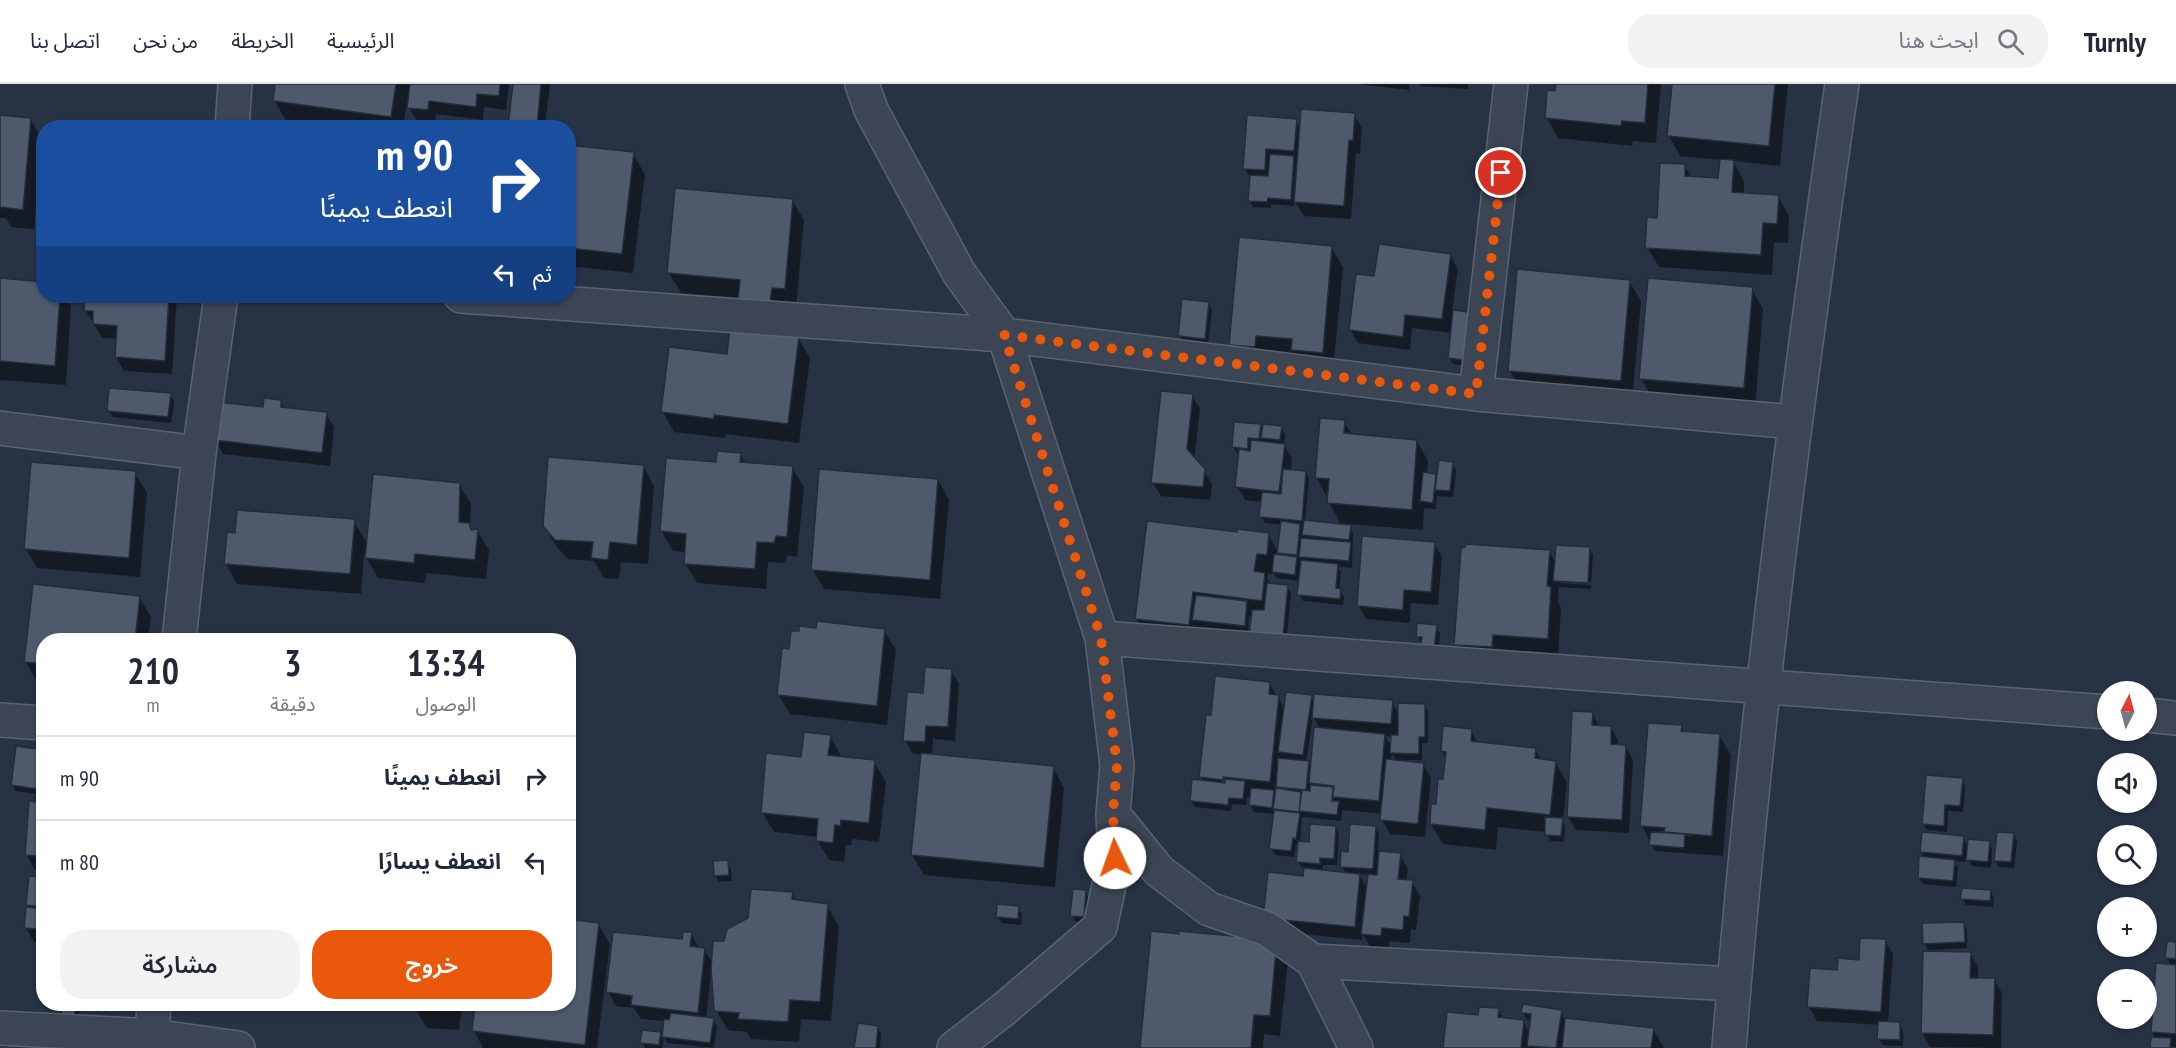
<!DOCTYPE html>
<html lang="ar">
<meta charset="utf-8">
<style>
body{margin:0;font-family:"PT Sans Narrow","Noto Sans Arabic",sans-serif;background:#f2f2f3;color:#1f2937;direction:rtl;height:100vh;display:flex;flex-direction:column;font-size:22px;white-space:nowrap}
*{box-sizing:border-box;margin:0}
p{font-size:20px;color:#747a83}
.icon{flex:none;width:33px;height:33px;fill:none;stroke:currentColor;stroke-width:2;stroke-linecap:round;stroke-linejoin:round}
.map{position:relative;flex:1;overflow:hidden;direction:ltr}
.sheet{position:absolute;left:36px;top:549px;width:540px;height:378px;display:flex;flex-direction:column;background:#fff;border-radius:24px;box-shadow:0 2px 4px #0004;direction:rtl}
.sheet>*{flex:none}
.top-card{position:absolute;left:36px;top:36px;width:540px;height:183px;border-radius:24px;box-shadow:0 2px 4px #0004;direction:rtl;background:#1a4fa0;color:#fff;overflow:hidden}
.needle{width:39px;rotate:6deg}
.controls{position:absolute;left:2097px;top:597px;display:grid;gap:12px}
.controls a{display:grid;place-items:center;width:60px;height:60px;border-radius:50%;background:#fff;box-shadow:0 2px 4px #0004;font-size:30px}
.pin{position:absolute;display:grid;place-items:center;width:51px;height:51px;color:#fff;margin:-26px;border:3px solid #fff;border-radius:50%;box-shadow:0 2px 6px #0007}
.me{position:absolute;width:66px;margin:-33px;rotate:357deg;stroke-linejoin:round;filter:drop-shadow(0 0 4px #0008)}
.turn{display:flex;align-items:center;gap:21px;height:126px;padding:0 24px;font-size:27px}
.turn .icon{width:78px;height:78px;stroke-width:2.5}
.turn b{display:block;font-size:42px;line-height:51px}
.then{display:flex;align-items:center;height:57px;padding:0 24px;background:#0003;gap:12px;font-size:22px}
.eta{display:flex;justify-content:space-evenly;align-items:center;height:102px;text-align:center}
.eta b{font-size:36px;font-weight:600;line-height:42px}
.button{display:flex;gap:12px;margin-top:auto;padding:12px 24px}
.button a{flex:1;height:69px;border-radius:24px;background:#ea580c;color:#fff;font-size:24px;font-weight:600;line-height:69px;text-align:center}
.button a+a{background:#f2f2f3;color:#1f2937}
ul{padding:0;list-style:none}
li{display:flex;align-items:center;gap:18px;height:84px;padding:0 24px;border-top:2px solid #e0e1e3}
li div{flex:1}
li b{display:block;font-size:22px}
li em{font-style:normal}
header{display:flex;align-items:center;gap:36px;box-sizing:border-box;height:84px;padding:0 30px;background:#fff;border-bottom:2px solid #e0e1e3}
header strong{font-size:28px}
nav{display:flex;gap:33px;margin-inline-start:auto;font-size:21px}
.search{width:420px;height:54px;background:#f2f2f3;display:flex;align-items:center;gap:15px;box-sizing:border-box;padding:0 21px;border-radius:24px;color:#747a83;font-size:22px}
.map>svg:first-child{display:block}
</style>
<header>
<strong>Turnly</strong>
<div class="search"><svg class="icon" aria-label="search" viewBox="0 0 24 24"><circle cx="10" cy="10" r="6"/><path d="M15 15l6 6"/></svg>ابحث هنا</div>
<nav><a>الرئيسية</a><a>الخريطة</a><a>من نحن</a><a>اتصل بنا</a></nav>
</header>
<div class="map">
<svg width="2176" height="964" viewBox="0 0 2176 964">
<rect width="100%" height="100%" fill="#273344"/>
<!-- shadow -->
<path fill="#0007" fill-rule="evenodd" d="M277,0H509L506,26L484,23L483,36L436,30L435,39L417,37L407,20L403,44H338L286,37L275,17Z
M514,0H550L545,44H511Z
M1358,0H1409V6Z
M1420,0H1468V5L1421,2Z
M1558,0H1661L1656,59L1633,57L1632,62L1558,54L1547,34L1557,9Z
M1674,0H1788L1780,82L1733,77L1744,97V110L1778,112L1789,132L1788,159L1774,158L1772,191L1659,183L1647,163L1684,81L1692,94L1720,96L1721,76L1680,72L1669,52Z
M1354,31L1362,44L1360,70L1356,69L1351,135L1304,132L1294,116V122L1271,120V124L1253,123L1249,116L1251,96L1245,84L1296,37L1301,45Z
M0,33L30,35L42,55L34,145L11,143L6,134H0Z
M568,62L633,70L645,90L633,189L568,182Z
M792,116L804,136L796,224L740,214L681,209L669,189Z
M1331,163L1343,183L1333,288L1243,280L1231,260Z
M1450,171L1458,185L1452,228L1475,230L1474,283L1453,280L1449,274L1452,249L1412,244L1410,266L1358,259L1350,245L1375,194Z
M0,196L44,212H66L71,221L66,301L0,296Z
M1629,197L1641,217L1632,317L1521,307L1510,287Z
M1752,205L1763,225L1755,324L1652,314L1641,294Z
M86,212H177L172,290L124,287L116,273L117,255L102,254L86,227Z
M1208,219L1212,226L1208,261L1183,258L1180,252Z
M798,254L810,274L799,359L725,350V354L674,348L663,328L728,272Z
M170,311L174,317L171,339L113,333L109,327Z
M1192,312L1200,325L1194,376L1203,386L1212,400L1210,416L1161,412L1153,399Z
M280,317L285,325L326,330L334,343L330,382L223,370L215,356L265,325Z
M1344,338L1352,351L1417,357L1428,377L1427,390L1438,392L1452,379L1456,386L1453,413L1437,412L1436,425L1424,424L1423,446L1348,440L1353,449L1352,484L1338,482L1341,488L1339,506L1344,513L1343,521L1303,517L1299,510L1300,497L1277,494L1274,490L1268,489L1267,494L1271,501L1287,503L1291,509L1286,560L1253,533H1249L1248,548L1202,543L1200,560L1148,554L1136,534L1238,449L1268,450L1278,468L1282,441L1265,439L1261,432L1262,418L1245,416L1237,402L1240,370L1237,369L1233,363L1260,341L1264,347L1281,343L1285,350L1284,361L1292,375L1291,387L1306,388L1309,395L1305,437L1341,441L1317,394Z
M740,370L745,379L792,383L804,403L797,473L787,471L785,479L768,478L766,505L697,499L685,479L686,468L673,467L661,447L717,379Z
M643,382L654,402L648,480L621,478L619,495L604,494L594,477L568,475L556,462L544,442Z
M135,389L147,409L140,493L37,484L25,464Z
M938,396L949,416L940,515L824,505L812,485Z
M459,400L471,420L470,443L472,447H477L489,466L486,495L426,489L425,499L378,494L364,470L361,510L237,500L226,480L354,437L368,461Z
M1434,459L1442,473L1438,521L1411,519L1410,539L1366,535L1359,522Z
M1589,464L1593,471L1591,498L1560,496V499L1591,501V505L1559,503L1558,518L1561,524L1558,574L1467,580L1456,560L1549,467L1556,480Z
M34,501L139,513L151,533L148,556H44V598H37L26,578Z
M1436,543L1440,549L1438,572L1421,559L1418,552Z
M818,545L884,546L896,566L887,641L790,630L778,610L790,567Z
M951,586L959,600L955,657L933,655L932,672L1053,684L1064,704L1055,803L924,791L912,771L922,671L913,670L905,656L925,611Z
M1269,599L1285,625L1311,612L1314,619L1392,618L1399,630L1424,622L1428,628V659H1422V676H1400V678L1423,680L1431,694L1425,753L1390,750L1382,736L1383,730L1342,726L1341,737L1302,733L1300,758L1310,759L1335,743L1339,750L1337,781H1323V788L1346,790L1342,783L1349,769L1375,744L1379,750L1378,768L1400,771L1408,785L1406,797L1412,798L1420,812L1416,846L1411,845L1410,859L1389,857V865L1371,864L1363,850L1362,856L1273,847L1304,794L1305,784H1302L1298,777L1299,761L1296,760L1294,773L1275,771L1271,764L1275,730L1254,728L1250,721L1251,714H1247L1246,721L1232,720L1231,727L1195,723L1191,717L1204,698L1201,693L1212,633ZM1313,632L1320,645L1312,685L1306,678ZM1385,652L1392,653V664ZM1392,670L1397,678L1391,677ZM1221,688L1228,700H1224L1218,690ZM1359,790L1369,791L1368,806Z
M1592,629L1600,643H1611L1618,657V662H1625L1633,676L1629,749L1576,746L1568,733Z
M1681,642L1684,648L1719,651L1731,671L1723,772L1655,767L1642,742ZM1660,747L1693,749V752L1660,749Z
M1471,647L1478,659L1535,665L1542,677L1555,678L1567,698L1563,737L1565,742L1564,758L1550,757L1546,748L1498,743L1496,766L1443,760L1431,740L1444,697L1446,674L1442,667Z
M830,652L841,672L874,678L886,698L879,758L852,755L851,761H846L844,778L829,776L817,756L818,753L774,748L762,728Z
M44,667V711L16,707L12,701Z
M1962,696L1965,702L1963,728L1948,727L1947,748L1927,746L1923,740Z
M44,720V786L34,785L27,771Z
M2013,751L2017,757L2014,784L1999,783L1995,776Z
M1963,754L1969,764L1989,758L1992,765L1991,784L1972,782L1966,772L1965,778L1954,777L1958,784L1956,803L1923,800L1919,793L1925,774L1921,768Z
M727,778L731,785L732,797L719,798L715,791Z
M44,795V859L34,858L26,844L30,825L28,821Z
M1990,807L1994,814L1993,823L1966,821L1962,814Z
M1085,808L1089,814L1087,839L1076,838L1072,831Z
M793,810L797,818L827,822L839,842L831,937L801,935L799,958L751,955L747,948L728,946L716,926L713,887H711L706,935L713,936L717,942L714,964L667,959L664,953L662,964H645L642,958L660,949L663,955L665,937L641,935L634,924L616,922L608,908L683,857L691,850L699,864L704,865L713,880L725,858Z
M1018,824L1022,830L1021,841L1002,839L998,833Z
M598,840L610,860L597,964H483L474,947L477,923L474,920H568Z
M1963,840L1967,846V864L1928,866L1924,859Z
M1180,852L1276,857L1288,877L1280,952L1264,950L1263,964H1141Z
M1885,857L1893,870L1888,939L1899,940L1903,946V962L1883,961L1879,955L1880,941L1817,937L1809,923L1838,888L1860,878Z
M2176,860V963L2151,964L2156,955L2152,948L2157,881L2171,882L2167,874Z
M1970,869L1978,883V895L1994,896L2002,909L2001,964L1930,963L1922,949Z
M65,920H81L76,943L62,933Z
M304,920H330L329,922Z
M415,920H462L459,946L427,944L415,924Z
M1498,926L1504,935L1523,937L1530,950L1532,936H1527L1523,929L1561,927L1564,935L1653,945L1664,964H1445L1479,933Z
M877,943L881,950L880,964H856Z"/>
<!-- building -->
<path fill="#4e5a6c" stroke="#222c3b" stroke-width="1.5" d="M275,0H396L391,33L273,17Z
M410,0H500L499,12L477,10L476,23L429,17L428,26L407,24Z
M513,0H541L537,44L508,42Z
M1556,0H1648L1645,39L1622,37L1621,42L1545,34L1547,6L1555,7Z
M1672,0H1775L1769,62L1667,52Z
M1301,25L1355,29L1353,57L1349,56L1344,122L1294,118Z
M0,31L31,34L23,126L0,123Z
M1247,31L1297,35L1294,67L1266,65L1265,86L1243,85Z
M568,61L634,68L622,170L568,164Z
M1270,70L1294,72L1291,116L1268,114L1267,118L1248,117L1250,91L1268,92Z
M1720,75L1734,76L1732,108L1779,111L1777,140L1763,139L1761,171L1645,164L1647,133L1657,134L1660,79L1685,80V92L1718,94Z
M675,104L793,115L785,205L772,204L770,219L738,216L740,196L667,189Z
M1239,153L1332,162L1323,269L1291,266L1292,255L1256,252L1255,263L1229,261Z
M1379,160L1451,170L1442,235L1405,231L1403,253L1349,246L1356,190L1374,192Z
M1517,185L1630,196L1621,297L1508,287Z
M0,194L44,198V212H60L55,282L0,277Z
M1648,194L1753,203L1744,304L1639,295Z
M85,212H169L165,277L115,273L117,242L93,240V227H84Z
M1182,215L1209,218L1205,255L1178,252Z
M1453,226L1476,229L1470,277L1448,274Z
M730,244L799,253L788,340L714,331V335L661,328L669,263L727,270Z
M109,304L171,309L168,333L107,327Z
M1161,307L1193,310L1187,365L1205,385L1203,403L1151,399Z
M264,314L281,316V323L327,328L322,369L214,356L218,318L263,323Z
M1320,334L1345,336L1344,349L1417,356L1412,426L1327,419L1329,395L1315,394Z
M1234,338L1261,340L1259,355L1248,354V365L1232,363Z
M1263,340L1282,342L1280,356L1261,354Z
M1251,356L1285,360L1279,408L1235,403L1239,365L1250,367Z
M717,367L741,369L740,378L793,382L787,453L776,452L774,459L757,458L755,485L684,480L686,450L660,447L666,374L716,378Z
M548,373L644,381L637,461L610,458L608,476L591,474L593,458L555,456L543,442Z
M1439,376L1453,378L1450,407L1435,406Z
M31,378L136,387L129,474L24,465Z
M819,385L938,395L930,496L811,486Z
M1283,385L1306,387L1302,437L1259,433L1262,408L1281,410Z
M1423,388L1436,390L1433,419L1420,417Z
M373,390L460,399L459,438L469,439L471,446L478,445L475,476L415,470L414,479L365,474Z
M237,426L355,435L350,490L224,480L227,448L235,449Z
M1304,436L1351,441L1349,456L1302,451Z
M1147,437L1237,448V445L1269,449L1267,471L1257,470L1254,487L1265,489L1262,517L1193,508L1189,541L1135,535Z
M1281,437L1300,440L1297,471L1277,469Z
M1362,452L1435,458L1431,508L1404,506L1403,526L1357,522Z
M1301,454L1351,458L1349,477L1299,473Z
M1466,460L1550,466L1547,502L1551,503L1548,555L1493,551L1492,563L1454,561L1461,464L1465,463Z
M1556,461L1590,463L1588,499L1553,497Z
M1274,470L1297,473L1295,491L1272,488Z
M1301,476L1338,480L1336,504L1341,505L1340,515L1297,511Z
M1267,499L1288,501L1283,553L1249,551L1252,526H1264Z
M33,500L140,512L135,556H44V580L24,578Z
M1196,511L1247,517L1245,542L1192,536Z
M817,537L885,545L877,622L777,611L782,564L789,565L791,547H799V542L816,544Z
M1417,539L1437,541L1434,566L1420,565L1422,553H1416Z
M925,583L952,585L948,643L926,642L925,658L903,657L907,608L923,609Z
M1215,592L1270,598L1269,610L1279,611L1270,698L1223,693V696L1199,693L1206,631H1211Z
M1286,608L1312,611L1303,671L1278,668Z
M1314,610L1393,616L1391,640L1312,634Z
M1398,619L1425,620V653H1419V670L1390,669L1391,651H1398Z
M1572,627L1593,628L1592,641L1611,642V660L1626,661L1622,736L1567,733Z
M1648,639L1682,641L1681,647L1720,650L1712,752L1664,748L1665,744L1640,742Z
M1443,642L1472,645L1471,657L1536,664L1535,674L1556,677L1550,731L1487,724L1485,746L1430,740L1431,720H1436L1438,695H1443L1446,668L1441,667Z
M1314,643L1385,650L1379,717L1333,713L1334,702L1309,699Z
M804,648L831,651L828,671L875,676L869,739L841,736L840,742L835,741L833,759L816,757L818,735L761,729L766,669L801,673Z
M16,662L44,666L43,706L11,701Z
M921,669L1054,682L1044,784L911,771Z
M1278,674L1309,677L1306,706L1276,703Z
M1386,675L1424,679L1418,740L1380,736Z
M1926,691L1963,694L1960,722L1945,721L1944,742L1922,740Z
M1192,695L1225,699L1226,695L1245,697L1243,715L1229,714L1228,721L1190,717Z
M1310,701L1333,703L1332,717H1339L1337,731L1299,727L1302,706L1310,707Z
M1251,704L1274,706L1272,724L1249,721Z
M1276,704L1301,708L1299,728L1273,725Z
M29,717L44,719V773L25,771Z
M1274,726L1300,729L1296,755L1293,754L1291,767L1269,765Z
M1545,733L1563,734L1561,752L1545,751Z
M1310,740L1336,742L1334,775L1320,774V780L1296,778L1298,757L1309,758Z
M1350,740L1376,742L1373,785L1340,783L1341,767L1348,768Z
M1651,748L1685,750L1684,764L1649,761Z
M1922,748L1964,752L1962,772L1920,768Z
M1997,748L2014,749L2011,778L1994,777Z
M1968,755L1990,757L1988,778L1966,776Z
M1379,767L1401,769L1398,795L1413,796L1409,833L1404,832L1403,846L1382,844L1381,852L1361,850L1368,790L1377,791Z
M1919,772L1955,776L1953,797L1918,794Z
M728,776L729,791L714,792L713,777Z
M1304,784L1360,790L1355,843L1263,834L1268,788L1303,792Z
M29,792L44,794V823L26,821Z
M1962,804L1991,806L1990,817L1960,815Z
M751,805L793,808L792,815L828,820L820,918L790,916L788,938L738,935L739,929L714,927L711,884L713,857H724L727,845L748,834Z
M1073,805L1086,806L1084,833L1070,832Z
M997,820L1019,822L1018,835L996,833Z
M26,823L44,825V846L24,844Z
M568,835L599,839L585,961L472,947L475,920H568Z
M1964,838L1965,858L1923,860L1922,839Z
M1151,847L1179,850L1178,847L1277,856L1270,932L1254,931L1251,964H1140Z
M613,848L682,855L683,848H692L690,862L705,864L698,929L631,921L632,912L606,908Z
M1860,854L1886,855L1881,928L1807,923L1810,884L1837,886L1838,874L1859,876Z
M2167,857L2176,858V875L2165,874Z
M1923,867L1971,868L1970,894H1995L1993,951L1921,949Z
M2156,879L2176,881V950L2151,948Z
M64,920H77L73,937L60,934Z
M414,920H449V927L414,924Z
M1523,920L1562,926L1556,964L1527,962L1531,930L1521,929Z
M1479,923L1499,924L1498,933L1524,936L1521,964H1443L1447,928L1478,931Z
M671,929L714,934L710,959L662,953L664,935L669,936Z
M1565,934L1654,944L1651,964H1562Z
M1878,937L1900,938V956L1877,955Z
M858,939L878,942L876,964H854Z
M642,946L661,948L659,961L640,959Z
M2151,953L2171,954L2170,964H2150Z"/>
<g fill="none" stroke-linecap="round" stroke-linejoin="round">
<defs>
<path id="minor" d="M862,0L871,26L959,189L1004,251L1102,554L1117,681L1113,730L1115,774L1100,843L1003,926L954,964
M232,44L235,0
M461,212L1004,251L1476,310L1794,338
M1476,310L1511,0
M0,344L199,369
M1102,554L2108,628
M179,556L199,369L221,212
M2146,631L2176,634
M0,636L44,639
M1113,730L1159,787L1209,825L1267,845L1313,877L1356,964
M1313,877L1734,900
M0,944L152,952L238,964
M152,952L154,920
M1729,964C1754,641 1796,320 1842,0"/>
</defs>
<!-- minor casing -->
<use href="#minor" stroke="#5a6370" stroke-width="36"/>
<!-- minor -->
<use href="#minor" stroke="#3c4553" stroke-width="33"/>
</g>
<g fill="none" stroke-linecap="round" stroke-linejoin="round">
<!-- route -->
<path stroke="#ea580c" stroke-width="10" stroke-dasharray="0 18" d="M1115,774L1113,730L1117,681L1101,554L1004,251L1476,310L1501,89"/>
</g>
</svg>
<div class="controls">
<a><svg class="needle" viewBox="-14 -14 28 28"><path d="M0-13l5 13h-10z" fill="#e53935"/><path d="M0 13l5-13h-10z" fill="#747a83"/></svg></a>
<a><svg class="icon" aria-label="sound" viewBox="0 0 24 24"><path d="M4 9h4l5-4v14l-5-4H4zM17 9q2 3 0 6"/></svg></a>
<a><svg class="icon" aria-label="search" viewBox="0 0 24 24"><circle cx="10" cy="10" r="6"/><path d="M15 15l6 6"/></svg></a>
<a>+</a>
<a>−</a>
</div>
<div class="pin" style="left:1501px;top:89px;background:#d93025"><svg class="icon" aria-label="arrive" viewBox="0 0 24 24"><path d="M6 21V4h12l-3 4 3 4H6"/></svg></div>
<svg class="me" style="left:1115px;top:774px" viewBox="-20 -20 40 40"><circle r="19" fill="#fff"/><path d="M0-13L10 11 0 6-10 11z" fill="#ea580c"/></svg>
<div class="top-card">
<div class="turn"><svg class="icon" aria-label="right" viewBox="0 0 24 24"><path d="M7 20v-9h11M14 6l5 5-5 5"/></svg><div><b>90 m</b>انعطف يمينًا</div></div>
<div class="then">ثم<svg class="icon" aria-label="left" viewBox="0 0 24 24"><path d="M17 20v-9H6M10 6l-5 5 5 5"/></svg></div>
</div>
<section class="sheet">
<div class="eta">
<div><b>13:34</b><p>الوصول</p></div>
<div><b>3</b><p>دقيقة</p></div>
<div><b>210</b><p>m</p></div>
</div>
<ul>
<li><svg class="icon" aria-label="right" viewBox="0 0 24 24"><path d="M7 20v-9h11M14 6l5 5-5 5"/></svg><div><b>انعطف يمينًا</b></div><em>90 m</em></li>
<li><svg class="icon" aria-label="left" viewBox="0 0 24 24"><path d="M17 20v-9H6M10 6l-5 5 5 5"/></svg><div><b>انعطف يسارًا</b></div><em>80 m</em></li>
</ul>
<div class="button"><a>خروج</a><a>مشاركة</a></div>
</section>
</div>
